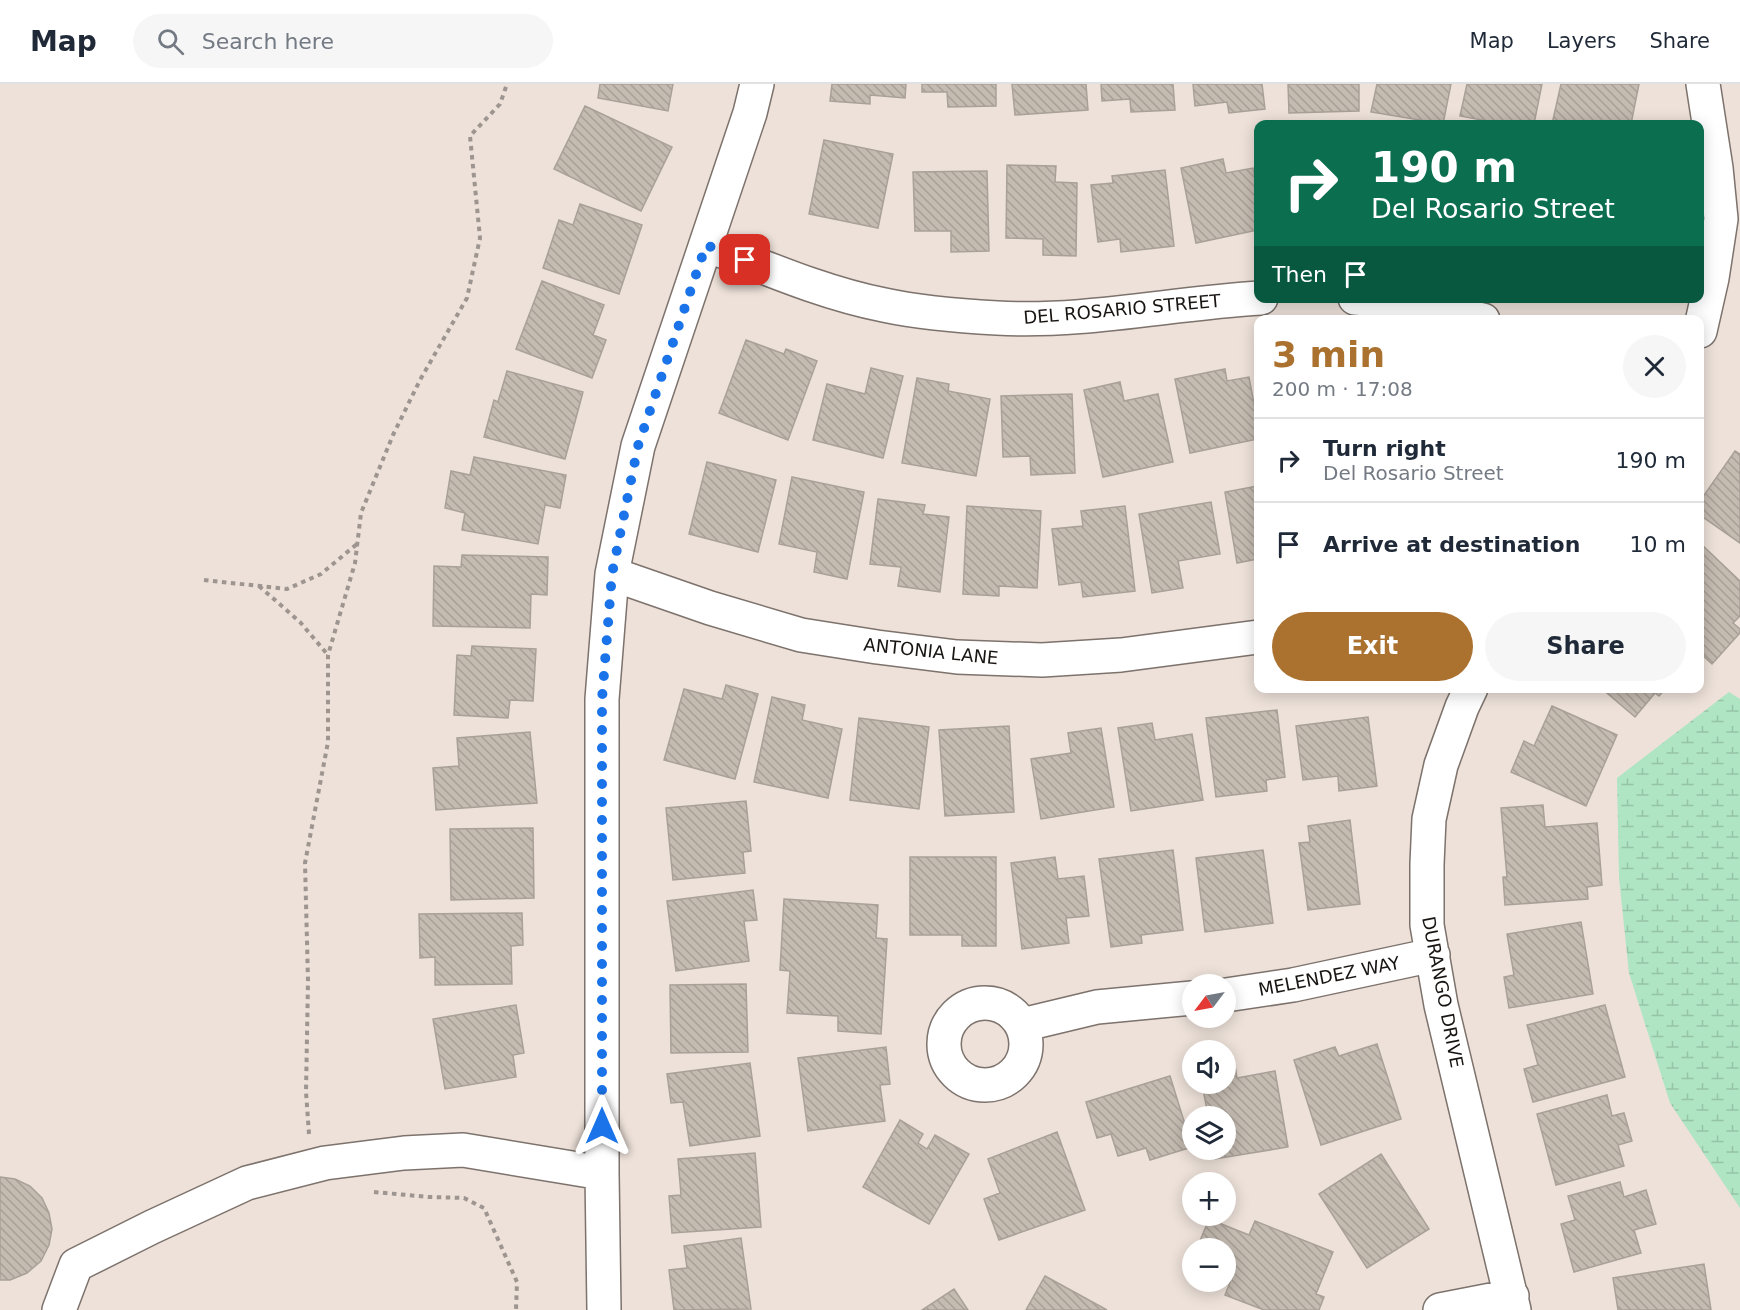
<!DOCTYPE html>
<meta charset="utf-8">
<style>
body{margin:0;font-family:"DejaVu Sans",sans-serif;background:#f6f6f7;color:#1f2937;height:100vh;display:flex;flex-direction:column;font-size:22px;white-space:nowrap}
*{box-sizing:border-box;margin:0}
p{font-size:20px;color:#747a83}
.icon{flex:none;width:33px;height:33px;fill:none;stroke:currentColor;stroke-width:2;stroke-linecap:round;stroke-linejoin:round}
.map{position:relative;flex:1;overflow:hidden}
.drawer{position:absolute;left:1254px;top:231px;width:450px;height:378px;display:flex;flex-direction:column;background:#fff;border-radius:12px;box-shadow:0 3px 15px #0003}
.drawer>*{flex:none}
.banner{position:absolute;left:1254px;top:36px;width:450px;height:183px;border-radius:12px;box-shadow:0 3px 15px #0003;background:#0b6e4f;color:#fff;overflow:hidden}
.needle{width:39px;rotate:238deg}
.buttons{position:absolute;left:1182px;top:890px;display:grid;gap:12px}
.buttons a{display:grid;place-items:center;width:54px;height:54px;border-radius:50%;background:#fff;box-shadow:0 3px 15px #0003;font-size:30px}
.pin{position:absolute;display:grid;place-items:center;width:51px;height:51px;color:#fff;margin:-26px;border-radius:12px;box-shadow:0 3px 9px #0006}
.me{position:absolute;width:66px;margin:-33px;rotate:0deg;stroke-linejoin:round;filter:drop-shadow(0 0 4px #0008)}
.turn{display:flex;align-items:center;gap:21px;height:126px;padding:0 18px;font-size:27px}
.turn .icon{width:78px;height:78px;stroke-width:2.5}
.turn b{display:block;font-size:42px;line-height:51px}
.then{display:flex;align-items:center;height:57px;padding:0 18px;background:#0003;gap:12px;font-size:22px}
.round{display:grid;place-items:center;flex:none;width:63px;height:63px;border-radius:32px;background:#f6f6f7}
.head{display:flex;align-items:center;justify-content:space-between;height:102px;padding:0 18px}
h1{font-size:36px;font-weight:700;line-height:45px;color:#aa712f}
.button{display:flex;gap:12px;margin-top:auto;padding:12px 18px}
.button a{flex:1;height:69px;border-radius:36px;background:#aa712f;color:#fff;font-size:24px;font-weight:700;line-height:69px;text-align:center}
.button a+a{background:#f6f6f7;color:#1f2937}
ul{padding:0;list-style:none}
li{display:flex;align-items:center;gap:18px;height:84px;padding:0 18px;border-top:2px solid #e0e1e3}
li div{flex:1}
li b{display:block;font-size:22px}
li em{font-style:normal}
header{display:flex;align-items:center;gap:36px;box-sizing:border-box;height:84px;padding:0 30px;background:#fff;border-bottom:2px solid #e0e1e3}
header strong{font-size:28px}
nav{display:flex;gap:33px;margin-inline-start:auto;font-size:21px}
.search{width:420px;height:54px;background:#f6f6f7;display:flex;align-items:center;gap:15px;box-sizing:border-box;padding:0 21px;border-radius:33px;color:#747a83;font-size:22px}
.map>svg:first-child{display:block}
</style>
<header>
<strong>Map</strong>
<div class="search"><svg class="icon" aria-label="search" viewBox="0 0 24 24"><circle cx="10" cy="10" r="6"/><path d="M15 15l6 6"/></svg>Search here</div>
<nav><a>Map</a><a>Layers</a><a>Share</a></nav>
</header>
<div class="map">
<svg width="1740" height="1226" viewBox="0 0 1740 1226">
<defs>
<pattern id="wetland-marsh" width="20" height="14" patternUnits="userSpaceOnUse" patternTransform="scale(1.5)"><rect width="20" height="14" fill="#afe5c2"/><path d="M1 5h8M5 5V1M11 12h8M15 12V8" fill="none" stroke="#96c4a6"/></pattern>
<pattern id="building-back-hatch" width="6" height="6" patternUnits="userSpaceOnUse" patternTransform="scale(1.5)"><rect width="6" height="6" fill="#c4bbb1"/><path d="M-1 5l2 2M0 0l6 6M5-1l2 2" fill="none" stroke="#a8a097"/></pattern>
</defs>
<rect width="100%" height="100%" fill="#ede1d9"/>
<!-- wetland -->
<path fill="url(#wetland-marsh)" d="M1729,608L1740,615V1124L1670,1019L1629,889L1619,794L1617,694Z"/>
<!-- building -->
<path fill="url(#building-back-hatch)" stroke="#a9a198" stroke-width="1.5" d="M600,0H673L668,27L598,14Z
M832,0H906L905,14L870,11V20L830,17Z
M922,0H996V22L948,23L947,8H922Z
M1012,0H1086L1088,26L1015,31Z
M1101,0H1173L1175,26L1131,28L1130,15L1102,17Z
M1193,0H1262L1265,25L1229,29L1227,18L1195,22Z
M1288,0H1359V27L1289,29Z
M1377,0H1451L1443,40L1371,28Z
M1467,0H1542L1534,40H1503L1460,32Z
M1561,0H1639L1631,40H1552Z
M585,22L672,63L641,127L554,85Z
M824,56L893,70L878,144L809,130Z
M1223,75L1226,89L1253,84L1258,108V146L1196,159L1181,84Z
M1007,81L1056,82L1055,98L1077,99L1076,172L1043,171V155L1006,154Z
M1165,86L1174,162L1121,168L1120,155L1098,158L1091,101L1113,99L1112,92Z
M987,87L989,167L951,168V147H915L913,88Z
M580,120L642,141L619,210L543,184L559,136L573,141Z
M542,197L604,221L593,251L606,256L592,294L516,265Z
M746,256L784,270L786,265L817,277L788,356L719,329Z
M871,284L903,292L883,374L813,356L827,300L865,310Z
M1225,285L1227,297L1249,293L1258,341V355L1190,369L1175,295Z
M507,287L583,308L565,375L484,353L494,316L498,318Z
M917,294L949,300L948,307L990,315L976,392L902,379Z
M1120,298L1124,317L1158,310L1173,378L1103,393L1084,306Z
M1072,310L1075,389L1031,391L1030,372L1003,373L1001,312Z
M1735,367L1740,370V459L1700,431V417Z
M474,373L566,391L560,424L545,421L538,460L462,446L465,429L445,424L451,387L470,391Z
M707,378L776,396L758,468L689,450Z
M792,393L864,408L847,495L814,488L817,468L779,460Z
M1258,402V475L1237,479L1225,408Z
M878,415L925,421L923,430L949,433L940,508L898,502L901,483L870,480Z
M1211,418L1220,470L1178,477L1183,504L1152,509L1139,430Z
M967,422L1041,427L1037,504L999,502V512L963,510Z
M1125,422L1135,507L1083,513L1081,498L1059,501L1052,445L1083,442L1081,427Z
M1700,459L1740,497V532L1733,539L1740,545V549L1712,580L1700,569Z
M462,471L548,473L547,511L531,510L530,544L433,542L434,482L461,483Z
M472,562L536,565L533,617L510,616L508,634L454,631L457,571L471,572Z
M726,601L758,610L735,695L664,676L684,605L722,615Z
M1601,604H1666L1659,612L1655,609L1635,633Z
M772,613L805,621L802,636L842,645L828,714L754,698Z
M1552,622L1617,651L1586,722L1511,688L1524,657L1534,662Z
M1277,626L1285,693L1266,696L1267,707L1216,713L1206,634Z
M1368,633L1377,702L1339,707L1338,692L1303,696L1296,642Z
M859,634L929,643L919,725L850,716Z
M1152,639L1155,656L1192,650L1203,716L1131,727L1118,644Z
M1009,642L1014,728L945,732L939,646Z
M1101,644L1114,723L1041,735L1031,675L1071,669L1068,649Z
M530,648L537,719L436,726L433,684L459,682L457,654Z
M746,717L751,767L743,768L745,789L673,796L666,724Z
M1543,721L1545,743L1597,739L1602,801L1587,803L1588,815L1505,821L1503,793H1507L1501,724Z
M1350,736L1360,820L1308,826L1299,759L1310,758L1308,742Z
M533,744L534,814L451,816L450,745Z
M1173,766L1183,846L1141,851L1142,859L1111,863L1099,775Z
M1263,766L1273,839L1205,848L1196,774Z
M910,773H996V862H962V851H910Z
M1055,773L1058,795L1084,792L1089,832L1066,834L1069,859L1022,865L1011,779Z
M753,806L757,836L744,837L749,877L676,887L667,817Z
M784,815L878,821L876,854L887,855L881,950L838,947V932L787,929L790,887L780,886Z
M522,829L523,861L511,862L512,900L435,901V873L420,874L419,830Z
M1581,838L1593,910L1509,924L1504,893L1514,891L1507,850Z
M746,900L748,968L671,969L670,901Z
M516,921L524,969L513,971L516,993L445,1005L433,935Z
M1605,921L1625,993L1533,1018L1524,985L1538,981L1527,941Z
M1377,960L1401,1035L1321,1061L1294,976L1335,963L1339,972Z
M886,963L890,1000L880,1001L885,1037L808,1047L798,974Z
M750,979L760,1052L690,1062L683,1018L671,1019L667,990Z
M1235,981L1237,994L1275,987L1288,1063L1215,1075L1214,1065H1226V1032H1208L1202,999H1226V982Z
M1170,992L1192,1063L1150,1076L1146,1064L1118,1072L1111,1050L1097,1054L1086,1018Z
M1607,1011L1612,1032L1624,1029L1632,1057L1618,1061L1624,1082L1556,1101L1537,1030Z
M900,1036L923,1050L918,1059L927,1065L935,1051L969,1070L929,1140L863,1103Z
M1057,1048L1085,1126L999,1156L984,1115L1000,1109L988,1075Z
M755,1069L761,1143L672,1149L669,1112L681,1111L678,1075Z
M1381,1070L1429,1145L1367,1184L1319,1110Z
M0,1093L15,1095L30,1102L42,1114L49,1129L52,1145L49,1161L41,1177L27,1189L10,1196H0Z
M1620,1098L1624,1113L1646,1106L1656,1140L1634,1146L1641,1169L1574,1188L1561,1140L1575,1136L1568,1112Z
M1209,1135L1249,1151L1255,1137L1333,1168L1316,1210L1324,1213L1319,1226H1264L1225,1211L1232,1193L1226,1190V1164H1197Z
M741,1154L751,1225L674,1226L669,1186L687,1184L684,1162Z
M1704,1180L1711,1226H1618L1613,1194Z
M1045,1192L1107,1226H1026Z
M954,1205L968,1226H922Z"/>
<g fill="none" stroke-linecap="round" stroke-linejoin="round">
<defs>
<path id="minor" d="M707,161C764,183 823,209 884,221C921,229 960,232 997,234C1085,239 1173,219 1261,214
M1355,214L1402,218L1483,236
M1700,247L1712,194L1721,135L1716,84L1703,0
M612,490L710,524L801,551L877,563L957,573L1042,576L1121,571L1258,553
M1471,604L1462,623L1441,681L1429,735L1427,780V841L1441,921L1514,1226
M1226,911L1293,901L1433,871
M944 960a41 41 0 1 1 82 0a41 41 0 1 1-82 0Z
M1022,941L1097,923L1192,914
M59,1226L76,1181L152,1143L247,1099L325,1079L404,1069L463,1066L602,1089
M604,1226L602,1089V615L612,490L638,362L750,29L757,0
M1440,1226L1512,1212"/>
</defs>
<!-- minor casing -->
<use href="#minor" stroke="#7d726c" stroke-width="36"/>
<!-- path -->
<path stroke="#9e9590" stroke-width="4" stroke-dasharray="4.5 4.5" stroke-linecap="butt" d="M204,496L287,505L321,490L357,460
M259,502L300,538L328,571
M309,1050L306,1008L308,897L305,779L328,658V571L355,479L361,429L393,351L420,296L467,214L480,154L470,52L500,20L507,0
M374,1108L429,1113L464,1114L484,1124L517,1198L516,1226"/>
<!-- minor -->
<use href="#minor" stroke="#fff" stroke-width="33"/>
</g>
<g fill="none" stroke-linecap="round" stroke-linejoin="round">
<!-- route -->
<path stroke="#1a73e8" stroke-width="10" stroke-dasharray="0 18" d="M602,1042V615L612,490L638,362L706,161L745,176"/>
</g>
<g text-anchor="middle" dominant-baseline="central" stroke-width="5" stroke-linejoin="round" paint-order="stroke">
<!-- street labels -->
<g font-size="18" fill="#181412" stroke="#fff">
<text transform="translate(1122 225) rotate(-5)">DEL ROSARIO STREET</text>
<text transform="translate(931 567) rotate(6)">ANTONIA LANE</text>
<text transform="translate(1329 892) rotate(-11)">MELENDEZ WAY</text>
<text transform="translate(1443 908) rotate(79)">DURANGO DRIVE</text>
</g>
</g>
</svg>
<div class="buttons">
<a><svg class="needle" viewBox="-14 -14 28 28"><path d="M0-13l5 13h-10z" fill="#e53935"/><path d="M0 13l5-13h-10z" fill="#747a83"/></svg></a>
<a><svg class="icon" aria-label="sound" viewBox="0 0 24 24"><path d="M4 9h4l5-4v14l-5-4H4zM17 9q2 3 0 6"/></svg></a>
<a><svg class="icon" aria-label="layers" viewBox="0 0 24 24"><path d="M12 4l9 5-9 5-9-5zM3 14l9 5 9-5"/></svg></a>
<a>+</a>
<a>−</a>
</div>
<div class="pin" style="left:745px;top:176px;background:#d93025"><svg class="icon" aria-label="arrive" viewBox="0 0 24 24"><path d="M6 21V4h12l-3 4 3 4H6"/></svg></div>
<svg class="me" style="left:602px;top:1042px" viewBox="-20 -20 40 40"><path d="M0-17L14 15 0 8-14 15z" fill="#1a73e8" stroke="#fff" stroke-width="4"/></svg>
<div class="banner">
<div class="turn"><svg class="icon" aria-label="right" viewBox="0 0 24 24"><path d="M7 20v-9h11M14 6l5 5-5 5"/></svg><div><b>190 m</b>Del Rosario Street</div></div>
<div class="then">Then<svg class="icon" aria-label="arrive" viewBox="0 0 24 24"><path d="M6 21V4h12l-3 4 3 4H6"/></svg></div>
</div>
<section class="drawer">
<div class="head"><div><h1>3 min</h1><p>200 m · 17:08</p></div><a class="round"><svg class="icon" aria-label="close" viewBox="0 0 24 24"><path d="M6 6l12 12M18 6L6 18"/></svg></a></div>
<ul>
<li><svg class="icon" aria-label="right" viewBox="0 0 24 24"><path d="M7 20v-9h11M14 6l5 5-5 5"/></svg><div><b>Turn right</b><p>Del Rosario Street</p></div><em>190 m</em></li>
<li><svg class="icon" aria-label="arrive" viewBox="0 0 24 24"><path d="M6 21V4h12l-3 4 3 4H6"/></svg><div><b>Arrive at destination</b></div><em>10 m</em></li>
</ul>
<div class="button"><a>Exit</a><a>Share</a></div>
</section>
</div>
